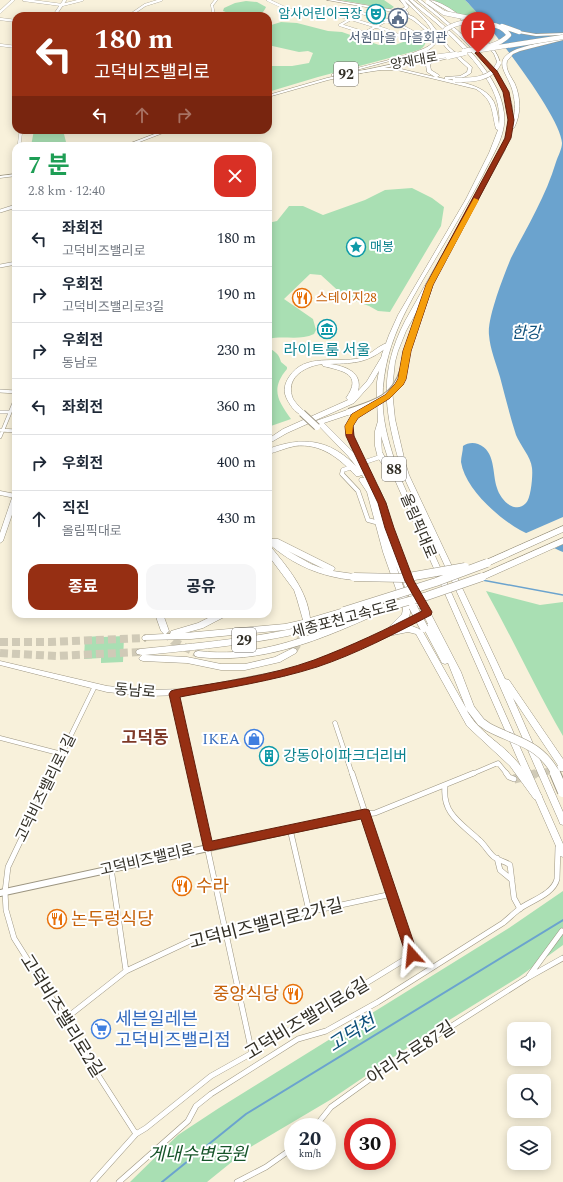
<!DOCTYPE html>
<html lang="ko">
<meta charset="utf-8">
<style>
body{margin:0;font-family:Spectral,"Noto Sans KR",serif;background:#f6f6f7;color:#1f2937;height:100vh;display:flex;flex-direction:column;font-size:15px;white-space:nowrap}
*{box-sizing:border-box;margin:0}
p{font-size:13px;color:#747a83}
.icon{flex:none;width:22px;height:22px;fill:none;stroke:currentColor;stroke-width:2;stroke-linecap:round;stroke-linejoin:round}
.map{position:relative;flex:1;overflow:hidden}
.side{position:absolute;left:12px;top:142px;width:260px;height:476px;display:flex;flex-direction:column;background:#fff;border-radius:12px;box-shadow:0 2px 10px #0003}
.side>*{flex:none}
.hud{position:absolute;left:12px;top:12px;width:260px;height:122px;border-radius:12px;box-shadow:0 2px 10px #0003;background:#962f13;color:#fff;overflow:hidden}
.fabs{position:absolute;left:507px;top:1022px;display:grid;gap:8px}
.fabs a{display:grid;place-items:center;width:44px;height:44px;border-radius:8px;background:#fff;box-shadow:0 2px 10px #0003;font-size:20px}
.speed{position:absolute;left:284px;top:1118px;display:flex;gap:8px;font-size:20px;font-weight:700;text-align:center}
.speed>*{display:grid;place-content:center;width:52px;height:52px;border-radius:50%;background:#fff;box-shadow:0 2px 10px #0003;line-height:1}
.speed small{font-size:10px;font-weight:400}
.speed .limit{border:6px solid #d22;background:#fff;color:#111}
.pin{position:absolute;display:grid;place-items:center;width:34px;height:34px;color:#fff;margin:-41px -17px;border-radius:50% 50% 50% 0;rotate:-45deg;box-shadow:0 0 4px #0007}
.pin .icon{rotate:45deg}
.me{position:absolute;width:44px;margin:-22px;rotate:342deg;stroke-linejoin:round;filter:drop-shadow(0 0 3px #0008)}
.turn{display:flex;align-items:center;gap:14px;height:84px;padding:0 16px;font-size:18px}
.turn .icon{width:52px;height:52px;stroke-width:2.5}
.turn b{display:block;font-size:28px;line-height:34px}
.lanes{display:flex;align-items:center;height:38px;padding:0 16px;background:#0003;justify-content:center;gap:20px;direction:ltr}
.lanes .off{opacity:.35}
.round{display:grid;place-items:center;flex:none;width:42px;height:42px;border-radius:12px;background:#f6f6f7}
.overview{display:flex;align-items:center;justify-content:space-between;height:68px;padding:0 16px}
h1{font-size:24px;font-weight:700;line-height:30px;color:#1e9e55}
.button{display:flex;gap:8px;margin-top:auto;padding:8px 16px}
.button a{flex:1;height:46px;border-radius:12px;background:#962f13;color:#fff;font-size:16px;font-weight:700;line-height:46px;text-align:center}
.button a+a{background:#f6f6f7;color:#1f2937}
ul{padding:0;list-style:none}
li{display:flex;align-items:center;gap:12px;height:56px;padding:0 16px;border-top:1px solid #e0e1e3}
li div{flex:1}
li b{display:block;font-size:15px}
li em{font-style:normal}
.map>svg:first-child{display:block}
</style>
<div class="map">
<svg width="563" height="1182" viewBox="0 0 563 1182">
<rect width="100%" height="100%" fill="#f8f1db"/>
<!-- green -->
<path fill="#a9dfb3" d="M340,0H384L394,7L391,9Z
M434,0H465L481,17L460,15Z
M246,1L257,2L266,7C263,14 258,16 250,16L249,13L237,16L223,11L224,8L235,3Z
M281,22L297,23L328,31L342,32L379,45L387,42L395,45L422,35L426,40C425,49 419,50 412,52L318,77L268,92V66H292L309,63L313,53L308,51L299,52L268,45V26Z
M34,130H63L67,146H31Z
M412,188L432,198L444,207L441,226L390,312L378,311L369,306L345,297L321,275L310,274L284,299L313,319L316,330L314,334C299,341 283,335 268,339V223L277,221L289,206H303L323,215L365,200L385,190Z
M268,348C275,351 279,354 281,362L287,367V369C270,389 278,401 291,419L268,427Z
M486,591L540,605L563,602V736C535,688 513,639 486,591Z
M102,636L103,637L124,636L123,662L101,663V658L84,659L85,637Z
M563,891V945L519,977L438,1027L330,1100L249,1148L207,1182H130L178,1135L219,1108L509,928Z"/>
<!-- water -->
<path fill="#6ba3ce" d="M465,0H563V552C556,550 549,544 542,540C535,536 527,534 520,530C497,517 465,488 461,462C461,457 463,451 463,446C467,443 473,442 478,444C496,451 492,473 497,488C499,495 506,505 514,507C519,508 522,507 526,503C531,498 533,475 532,468C531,457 520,445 516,435C510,416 505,396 500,377C496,363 490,349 489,335C487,318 504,275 511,258C527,227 546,196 556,162C558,156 562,149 562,143C561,116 487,21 465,0Z"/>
<!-- pier -->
<path fill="#f8f1db" d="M563,517V544L553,549L524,534Z"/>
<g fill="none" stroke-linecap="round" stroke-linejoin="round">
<!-- stream-far1 -->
<path stroke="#6ba3ce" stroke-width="1.5" d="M482,580L563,595"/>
<!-- stream -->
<path stroke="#6ba3ce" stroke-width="2" d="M162,1182L246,1114L563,920"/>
<!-- trunk-tunnel-far1 -->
<path stroke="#d0cab7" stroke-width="7" stroke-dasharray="7 3.5" stroke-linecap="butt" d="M535,774L555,770"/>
<!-- trunk-tunnel -->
<path stroke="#d0cab7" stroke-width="9" stroke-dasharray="9 4.5" stroke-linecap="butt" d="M514,779L539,773"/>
<!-- motorway-tunnel -->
<path stroke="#d0cab7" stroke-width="8" stroke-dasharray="8 4" stroke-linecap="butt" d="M165,632L173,641L198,654
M0,642H50L146,638
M293,651L304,634L306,623
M0,653L56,656L140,652"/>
<defs>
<path id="minor-far3" d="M24,0L62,5L82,0
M268,0L289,10L317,12L345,17L387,30L404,38L427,30
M0,12L13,0
M131,14L147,16
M129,16L145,5L161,0
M214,16L212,5L216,0
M0,19L16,21
M396,34L390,37L382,35L378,37L340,25L362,13L402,26L417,34
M359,36L398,14
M0,45L16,47"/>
<path id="minor-far2" d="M0,211L16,206
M0,266L16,263
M0,391L16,392
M0,412H10
M0,430L16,431
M0,437L16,398"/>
<path id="minor-far1" d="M362,463L380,457
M352,467L343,470L342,474L358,491L368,520L379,523
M0,493L15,496
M174,694L191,774
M335,723L352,774
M0,738L62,754
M52,774L95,686
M472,774L498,763L507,774"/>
<path id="minor" d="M53,773L8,867L5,892L6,910L14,938L65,1019L80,1047L136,1134
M191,773L252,1053
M506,773L509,777L514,779
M445,786C442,814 461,823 479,840C485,845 488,852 494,857C499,861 505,861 510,865L514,898L520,909
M365,814L375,813L474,773
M290,829L309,911
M497,858L500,870L512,880
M111,868L126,971
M529,976L562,931
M65,1019L126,971L192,940L225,930L392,894
M315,1127L331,1107L384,1069L529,977L563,958
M93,1182L136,1134L146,1128L211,1076L252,1053L412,955L352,773
M119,1182L188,1121L196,1106L211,1094L298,1039L326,1031L378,1002L503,923C508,919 513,914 518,910C529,901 553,895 557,879L558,847
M237,1182L266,1167L293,1148"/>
<path id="tertiary-far1" d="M54,16L65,0
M19,146L21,130"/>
<path id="tertiary" d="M0,893L365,814"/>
<path id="secondary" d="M327,0H335L395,10L397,9H405L409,13L407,14L414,17L429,30L426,31C417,23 409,15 397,15L393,12ZM398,11H403L404,12L399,13L397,12Z
M16,493V503L3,541L0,543V533L13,495Z
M425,610H429L430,612L429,614L390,635L318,665L284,676L187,695L146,696L107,692L0,665V661L107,686L146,690L187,689L284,670L314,661L386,631Z"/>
<path id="primary" d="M426,57L428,58L427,59L328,80L268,97V95L327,78Z
M165,130H171L129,146H123Z
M16,174V176L0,178V176Z"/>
<path id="trunk" d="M400,0H404L409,7C407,9 403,12 401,11V9L405,7Z
M404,0H408L430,22L449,47L472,67L471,73C463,79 455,80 445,79V77L460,76L467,72L468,68L447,49L437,36C437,44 433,47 427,51L349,72L381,68H397L435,77L427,72L426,65L431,60L449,56V58L433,62L430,65L431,70L439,75V76L437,77C456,82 484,83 494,102C497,109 498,117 499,124C504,85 461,45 435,22C427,15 417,8 409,0H413C445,25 500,70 504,113C507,135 492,156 483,175C469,201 455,226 440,251C410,302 379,348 383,410C385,433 393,455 400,477L563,844V857L560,856L559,853L395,480H393L378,458L375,446V431L378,421L377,401V382L382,354L389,335L398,315L466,199L489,153L498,130L496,129C491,110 494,101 476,89L397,70H381L347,75H345V73L332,76V74C348,70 425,53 431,44C434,41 433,35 432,32C429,21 412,9 404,0ZM381,436L391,468L382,452Z
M417,0H421C449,21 495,61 508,93C512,101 513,111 513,120C516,110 515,99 512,89C506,71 491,60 517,49C532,44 548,41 563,38V40L520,51L513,54L507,61C505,70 511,76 515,84C521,98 521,115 514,128H512L505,150L406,331L398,351L395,362L392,390L395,419L405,462L409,475L505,679L509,680L563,759V771L555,773L552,772L551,770L552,768L558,766L557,764L513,698L563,812V825L560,824L559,821L491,666L403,475C386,418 376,377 405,321L501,150C506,135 510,121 508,105C501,72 463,39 438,17C431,11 424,6 417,0Z
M429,0C448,0 500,45 500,64H498L494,54L471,27L455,15Z
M519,31L536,34L563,33V35L536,36L518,33V31Z"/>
<path id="motorway" d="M430,283L433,285L410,351L406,371L405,372H401L400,371L404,351L427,285Z
M387,343L389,344V346C367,363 357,363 330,364C345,366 363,372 358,391L367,381L382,356L384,355L387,357L372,383L354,403L287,433L268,444V439L283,429L348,400L346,398C363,374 343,371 323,366L322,364C307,366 286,376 292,396C294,403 301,407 305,413L302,415C295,413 289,404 286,397C283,390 285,383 289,377C305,352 336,364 360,358C371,355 377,346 387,343Z
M368,404H372L373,406C369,411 362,412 358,417C345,431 361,452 368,465L364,467L379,488L386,503L402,562L414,591H419L461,672L475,709L474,711L471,713L467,710C476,729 496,740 510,754C522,766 531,780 540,793L542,796L540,799L537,800L534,799L510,766L467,726L416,634L408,632L388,636L385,635L384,633L385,631L402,614L403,609L383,552L367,492L359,480L360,478H364L362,475L359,476H356C339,458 321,443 295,446C285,448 277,452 268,454V449C303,436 329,439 356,466L348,456L318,425L315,426L312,424L313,422L347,410H351L352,412L351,414L324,423L354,453C341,429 343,418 368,404ZM396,566L414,608H420L428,624L424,625L423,627L442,663L445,664L448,663L466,708L422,630L412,626L399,627L409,617L411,609Z
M563,526V532L490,565H484L483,563L484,561Z
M268,536L273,539H278L334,567L335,569L333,571L354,574L358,577L354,580C321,577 293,565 268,543ZM288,551L324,569L311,564Z
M563,538V544L485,579L482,580L478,577L479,575Z
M268,546L271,547C288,568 307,590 310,618L344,608L347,609L348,611L347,613L316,623L285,630L191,639L143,640L142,638L143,636L146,635L164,634L161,631L155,614H163L169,631L166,634H170L171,631L198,623L216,614H227L226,616L203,628L185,633L285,624L303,620L297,599L294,590L268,555Z
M368,612L371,613L372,615L371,617C315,642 260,664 198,657L195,656L194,654L195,652L198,651C250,657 295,642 343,622C278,642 212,648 145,655L187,657L221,664H245L275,657L293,648L296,649L297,651L296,653L280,662L245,670H221L187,663L143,661L140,660L139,658L142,655L137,654L136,652L137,650L140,649C210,642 279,636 347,615L350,616V619Z"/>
</defs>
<!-- minor-far3 casing -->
<use href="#minor-far3" stroke="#9c9581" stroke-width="3"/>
<!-- minor-far2 casing -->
<use href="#minor-far2" stroke="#9c9581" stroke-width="4"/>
<!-- minor-far1 casing -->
<use href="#minor-far1" stroke="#9c9581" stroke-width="5"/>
<!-- minor casing -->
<use href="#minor" stroke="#9c9581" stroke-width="6"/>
<!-- tertiary-far1 casing -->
<use href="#tertiary-far1" stroke="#9c9581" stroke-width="3.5"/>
<!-- tertiary casing -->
<use href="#tertiary" stroke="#9c9581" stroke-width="8"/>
<!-- secondary casing -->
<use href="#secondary" stroke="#9c9581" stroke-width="1"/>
<!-- primary casing -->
<use href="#primary" stroke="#9c9581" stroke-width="1"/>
<!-- trunk casing -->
<use href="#trunk" stroke="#9c9581" stroke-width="1"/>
<!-- motorway casing -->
<use href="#motorway" stroke="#9c9581" stroke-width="1"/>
<!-- minor-far3 -->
<use href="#minor-far3" stroke="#fff" stroke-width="2.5"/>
<!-- minor-far2 -->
<use href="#minor-far2" stroke="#fff" stroke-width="3"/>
<!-- minor-far1 -->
<use href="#minor-far1" stroke="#fff" stroke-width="4"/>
<!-- minor -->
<use href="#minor" stroke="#fff" stroke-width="5"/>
<!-- tertiary-far1 -->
<use href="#tertiary-far1" stroke="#fff" stroke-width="3"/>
<!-- tertiary -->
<use href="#tertiary" stroke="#fff" stroke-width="6"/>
<!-- secondary -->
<use href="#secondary" fill="#fff" fill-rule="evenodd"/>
<!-- primary -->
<use href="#primary" fill="#fff" fill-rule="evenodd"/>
<!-- trunk -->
<use href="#trunk" fill="#fff" fill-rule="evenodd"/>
<!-- motorway -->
<use href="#motorway" fill="#fff" fill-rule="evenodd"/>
<defs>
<path id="primary-bridge" d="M474,51L563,37
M426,58L456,54"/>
<path id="trunk-bridge" d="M428,2L444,13L469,18
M502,26L519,32
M444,36L446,29C459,21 472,21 487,22
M464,51C479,48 498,47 509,35C500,22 480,21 469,32V36
M448,57L465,53
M455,80C471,80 492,80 499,63"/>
<path id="motorway-bridge-far2" d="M349,412C373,404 395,399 403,371
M302,413L317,427"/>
<path id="motorway-bridge-far1" d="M354,577L403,578L465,567
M413,607L424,628
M344,611L436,582L487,563
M347,618L427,596L482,577
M471,709L481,722L488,727C516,742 540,743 556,774"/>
<path id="motorway-bridge" d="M555,773L563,792"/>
</defs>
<!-- primary-bridge casing -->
<use href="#primary-bridge" stroke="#9c9581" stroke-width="5" stroke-linecap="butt"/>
<!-- trunk-bridge casing -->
<use href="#trunk-bridge" stroke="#9c9581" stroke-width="5" stroke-linecap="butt"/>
<!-- motorway-bridge-far2 casing -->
<use href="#motorway-bridge-far2" stroke="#9c9581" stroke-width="8" stroke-linecap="butt"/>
<!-- motorway-bridge-far1 casing -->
<use href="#motorway-bridge-far1" stroke="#9c9581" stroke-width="9" stroke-linecap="butt"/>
<!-- motorway-bridge casing -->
<use href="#motorway-bridge" stroke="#9c9581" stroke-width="12" stroke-linecap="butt"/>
<!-- primary-bridge -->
<use href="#primary-bridge" stroke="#fff" stroke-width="4.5"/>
<!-- trunk-bridge -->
<use href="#trunk-bridge" stroke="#fff" stroke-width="4.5"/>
<!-- motorway-bridge-far2 -->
<use href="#motorway-bridge-far2" stroke="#fff" stroke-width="6"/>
<!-- motorway-bridge-far1 -->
<use href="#motorway-bridge-far1" stroke="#fff" stroke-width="8"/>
<!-- motorway-bridge -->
<use href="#motorway-bridge" stroke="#fff" stroke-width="10"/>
</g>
<!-- route -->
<path fill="#962f13" stroke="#621f0c" d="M478,51L497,71L509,92L514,120L511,138L433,285L411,351L406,379L403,385L390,398L358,418L353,426L354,436L386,503L394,528L414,581L432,612L431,615C394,634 356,654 317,667C273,681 226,688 180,697L212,841L365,809L369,810L418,955L416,958L412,960L408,958L406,955L361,819L208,851L204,850L169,694L171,691L174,690C221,682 270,676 314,660C351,646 387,629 422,611L405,581L385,528L378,503L346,436L345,426L352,414L385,395L395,384L398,379L403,351L426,285L505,138L508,120L503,92L493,73L475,53Z"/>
<!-- slow -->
<path fill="#f59e0b" d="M474,198L479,200L433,285L411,351L406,379L403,385L390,398L358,418L353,426L352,434H346L345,426L352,414L385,395L395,384L398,379L403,351L426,285Z"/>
<!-- icons -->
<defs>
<symbol id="theatre-ring" viewBox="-11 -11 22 22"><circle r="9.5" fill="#fff" stroke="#0f9aa8" stroke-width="1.5"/><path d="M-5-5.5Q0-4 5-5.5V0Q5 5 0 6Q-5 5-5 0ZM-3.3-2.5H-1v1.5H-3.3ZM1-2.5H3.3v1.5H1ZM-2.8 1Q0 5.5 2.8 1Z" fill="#0f9aa8"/></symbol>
<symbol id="civic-ring" viewBox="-11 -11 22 22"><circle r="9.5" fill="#fff" stroke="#5c6f8a" stroke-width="1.5"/><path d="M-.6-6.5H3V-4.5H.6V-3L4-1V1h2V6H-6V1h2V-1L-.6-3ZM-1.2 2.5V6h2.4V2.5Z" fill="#5c6f8a"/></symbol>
<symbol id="sight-ring" viewBox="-11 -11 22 22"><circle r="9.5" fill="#fff" stroke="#0f9aa8" stroke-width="1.5"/><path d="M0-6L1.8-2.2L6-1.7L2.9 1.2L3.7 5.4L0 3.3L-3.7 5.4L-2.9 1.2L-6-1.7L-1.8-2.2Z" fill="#0f9aa8"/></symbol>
<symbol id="restaurant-ring" viewBox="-11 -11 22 22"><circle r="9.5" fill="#fff" stroke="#e8710a" stroke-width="1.5"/><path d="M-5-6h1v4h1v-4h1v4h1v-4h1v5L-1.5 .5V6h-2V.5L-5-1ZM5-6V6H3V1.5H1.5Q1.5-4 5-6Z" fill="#e8710a"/></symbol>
<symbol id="museum-ring" viewBox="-11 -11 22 22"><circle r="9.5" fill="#fff" stroke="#0f9aa8" stroke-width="1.5"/><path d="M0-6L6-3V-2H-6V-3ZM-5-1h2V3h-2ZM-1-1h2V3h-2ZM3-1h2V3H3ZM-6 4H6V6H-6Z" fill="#0f9aa8"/></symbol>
<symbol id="shop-ring" viewBox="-11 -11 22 22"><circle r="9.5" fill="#fff" stroke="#3f7fe0" stroke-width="1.5"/><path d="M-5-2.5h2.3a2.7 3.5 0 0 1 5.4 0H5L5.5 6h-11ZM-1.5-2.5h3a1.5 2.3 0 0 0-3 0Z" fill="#3f7fe0"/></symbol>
<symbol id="building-ring" viewBox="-11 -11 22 22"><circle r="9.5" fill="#fff" stroke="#0f9aa8" stroke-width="1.5"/><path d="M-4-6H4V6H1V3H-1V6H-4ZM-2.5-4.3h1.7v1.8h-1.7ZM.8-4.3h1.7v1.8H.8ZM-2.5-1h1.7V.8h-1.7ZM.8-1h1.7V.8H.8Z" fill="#0f9aa8"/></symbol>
<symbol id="supermarket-ring" viewBox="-11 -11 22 22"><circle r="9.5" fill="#fff" stroke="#3f7fe0" stroke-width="1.5"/><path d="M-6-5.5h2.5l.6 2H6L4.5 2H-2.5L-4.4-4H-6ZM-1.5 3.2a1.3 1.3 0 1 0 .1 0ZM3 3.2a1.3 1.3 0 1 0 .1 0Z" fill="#3f7fe0"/></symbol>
</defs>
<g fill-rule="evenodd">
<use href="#theatre-ring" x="365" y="3" width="22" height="22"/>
<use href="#civic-ring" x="387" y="7" width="22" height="22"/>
<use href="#sight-ring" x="345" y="236" width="22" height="22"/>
<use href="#restaurant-ring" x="291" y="287" width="22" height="22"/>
<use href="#museum-ring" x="316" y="318" width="22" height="22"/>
<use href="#shop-ring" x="243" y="728" width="22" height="22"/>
<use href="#building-ring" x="258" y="745" width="22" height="22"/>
<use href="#restaurant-ring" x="171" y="875" width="22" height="22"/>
<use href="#restaurant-ring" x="46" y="908" width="22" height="22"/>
<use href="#restaurant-ring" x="282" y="983" width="22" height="22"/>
<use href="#supermarket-ring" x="90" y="1018" width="22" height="22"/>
</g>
<g text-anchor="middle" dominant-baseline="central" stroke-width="4" stroke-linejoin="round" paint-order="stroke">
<!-- far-culture labels -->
<g font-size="13" fill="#0d838f" stroke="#fff" text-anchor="end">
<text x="362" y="14">암사어린이극장</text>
<text x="370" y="247" text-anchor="start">매봉</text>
</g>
<!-- far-service labels -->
<g font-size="13" fill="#4e5e75" stroke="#fff">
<text x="398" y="38">서원마을 마을회관</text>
</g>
<!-- far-street labels -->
<g font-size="13" fill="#322f26" stroke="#fff">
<text transform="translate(414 61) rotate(-10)">양재대로</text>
</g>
<!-- far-food labels -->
<g font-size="13" fill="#c56008" stroke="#fff" text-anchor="start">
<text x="316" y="298">스테이지28</text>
</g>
<!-- shield labels -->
<g fill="#fff" stroke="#706d67" stroke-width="1">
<rect x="334" y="62" width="24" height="24" rx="3"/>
<rect x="382" y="457" width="24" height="24" rx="3"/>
<rect x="232" y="628" width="24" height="24" rx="3"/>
</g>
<g font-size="14" font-weight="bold" fill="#322f26">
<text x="346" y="74">92</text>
<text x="394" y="469">88</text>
<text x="244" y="640">29</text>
</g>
<!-- culture labels -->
<g font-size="15" fill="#0d838f" stroke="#fff">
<text x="327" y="350">라이트룸 서울</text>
<text x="283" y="756" text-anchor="start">강동아이파크더리버</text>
</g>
<!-- street labels -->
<g font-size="15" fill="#322f26" stroke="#fff">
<text transform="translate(418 526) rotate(67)">올림픽대로</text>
<text transform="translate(345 619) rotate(-15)">세종포천고속도로</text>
<text transform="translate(135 691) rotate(5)">동남로</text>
<text transform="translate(46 788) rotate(-64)">고덕비즈밸리로1길</text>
<text transform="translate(147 860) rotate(-13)">고덕비즈밸리로</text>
</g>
<!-- shop labels -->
<g font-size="15" fill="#366cbe" stroke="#fff" text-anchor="end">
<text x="240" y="739">IKEA</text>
</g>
<!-- water labels -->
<g font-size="16" font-style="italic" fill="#0e507b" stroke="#fff">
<text x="526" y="333">한강</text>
</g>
<!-- quarter labels -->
<g font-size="17" font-weight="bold" fill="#7e3928" stroke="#fff">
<text x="145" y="738">고덕동</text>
</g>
<!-- near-food labels -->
<g font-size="18" fill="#c56008" stroke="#fff" text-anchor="start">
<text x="196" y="886">수라</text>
<text x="71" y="919">논두렁식당</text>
<text x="279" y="994" text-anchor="end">중앙식당</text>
</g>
<!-- near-street labels -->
<g font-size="18" fill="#322f26" stroke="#fff">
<text transform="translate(266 924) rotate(-14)">고덕비즈밸리로2가길</text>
<text transform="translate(62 1016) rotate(58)">고덕비즈밸리로2길</text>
<text transform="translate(307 1019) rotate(-31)">고덕비즈밸리로6길</text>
<text transform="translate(411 1053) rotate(-33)">아리수로87길</text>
</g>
<!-- near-shop labels -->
<g font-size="18" fill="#366cbe" stroke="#fff" text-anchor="start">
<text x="115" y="1019">세븐일레븐<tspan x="115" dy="21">고덕비즈밸리점</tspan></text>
</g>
<!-- near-park labels -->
<g font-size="18" font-style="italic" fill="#165429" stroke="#fff">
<text x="198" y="1154">게내수변공원</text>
</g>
<!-- near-water labels -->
<g font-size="19" font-style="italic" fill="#0e507b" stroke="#fff">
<text transform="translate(352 1034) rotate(-32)">고덕천</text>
</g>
</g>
</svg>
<div class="fabs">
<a><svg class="icon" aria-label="sound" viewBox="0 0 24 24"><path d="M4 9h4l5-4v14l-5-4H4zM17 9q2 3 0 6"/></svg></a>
<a><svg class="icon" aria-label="search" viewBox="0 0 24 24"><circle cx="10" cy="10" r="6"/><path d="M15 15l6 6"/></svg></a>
<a><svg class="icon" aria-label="layers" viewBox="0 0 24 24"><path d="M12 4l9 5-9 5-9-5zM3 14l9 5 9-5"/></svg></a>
</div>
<div class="speed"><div>20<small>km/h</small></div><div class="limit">30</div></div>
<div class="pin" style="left:478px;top:53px;background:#d93025"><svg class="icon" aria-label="arrive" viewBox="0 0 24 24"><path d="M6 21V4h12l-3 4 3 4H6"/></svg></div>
<svg class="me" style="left:412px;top:955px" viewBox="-20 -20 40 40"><path d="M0-17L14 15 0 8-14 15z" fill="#962f13" stroke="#fff" stroke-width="4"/></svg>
<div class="hud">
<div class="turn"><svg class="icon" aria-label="left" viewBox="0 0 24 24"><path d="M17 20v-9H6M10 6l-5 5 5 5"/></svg><div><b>180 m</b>고덕비즈밸리로</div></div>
<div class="lanes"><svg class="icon" aria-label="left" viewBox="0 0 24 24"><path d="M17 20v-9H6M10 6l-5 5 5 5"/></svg><svg class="icon off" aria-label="ahead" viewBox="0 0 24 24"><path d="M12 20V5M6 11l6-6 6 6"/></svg><svg class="icon off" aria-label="right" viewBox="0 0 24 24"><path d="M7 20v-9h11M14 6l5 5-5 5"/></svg></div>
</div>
<section class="side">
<div class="overview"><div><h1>7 분</h1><p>2.8 km · 12:40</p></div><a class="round" style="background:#d93025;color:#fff"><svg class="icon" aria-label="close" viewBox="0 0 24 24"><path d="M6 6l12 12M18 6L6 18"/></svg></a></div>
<ul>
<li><svg class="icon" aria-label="left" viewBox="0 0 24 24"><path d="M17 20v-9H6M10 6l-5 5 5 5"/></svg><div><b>좌회전</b><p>고덕비즈밸리로</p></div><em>180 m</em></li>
<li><svg class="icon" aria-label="right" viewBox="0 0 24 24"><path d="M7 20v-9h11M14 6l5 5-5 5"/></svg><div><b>우회전</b><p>고덕비즈밸리로3길</p></div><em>190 m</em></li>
<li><svg class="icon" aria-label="right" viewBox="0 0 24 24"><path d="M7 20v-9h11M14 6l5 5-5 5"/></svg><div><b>우회전</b><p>동남로</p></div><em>230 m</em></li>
<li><svg class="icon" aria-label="left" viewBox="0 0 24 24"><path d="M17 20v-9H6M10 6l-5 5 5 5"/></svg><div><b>좌회전</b></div><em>360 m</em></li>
<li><svg class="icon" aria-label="right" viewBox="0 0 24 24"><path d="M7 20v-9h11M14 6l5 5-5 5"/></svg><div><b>우회전</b></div><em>400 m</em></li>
<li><svg class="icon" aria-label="ahead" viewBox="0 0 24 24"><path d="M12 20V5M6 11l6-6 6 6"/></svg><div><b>직진</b><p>올림픽대로</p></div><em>430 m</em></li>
</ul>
<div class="button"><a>종료</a><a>공유</a></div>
</section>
</div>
